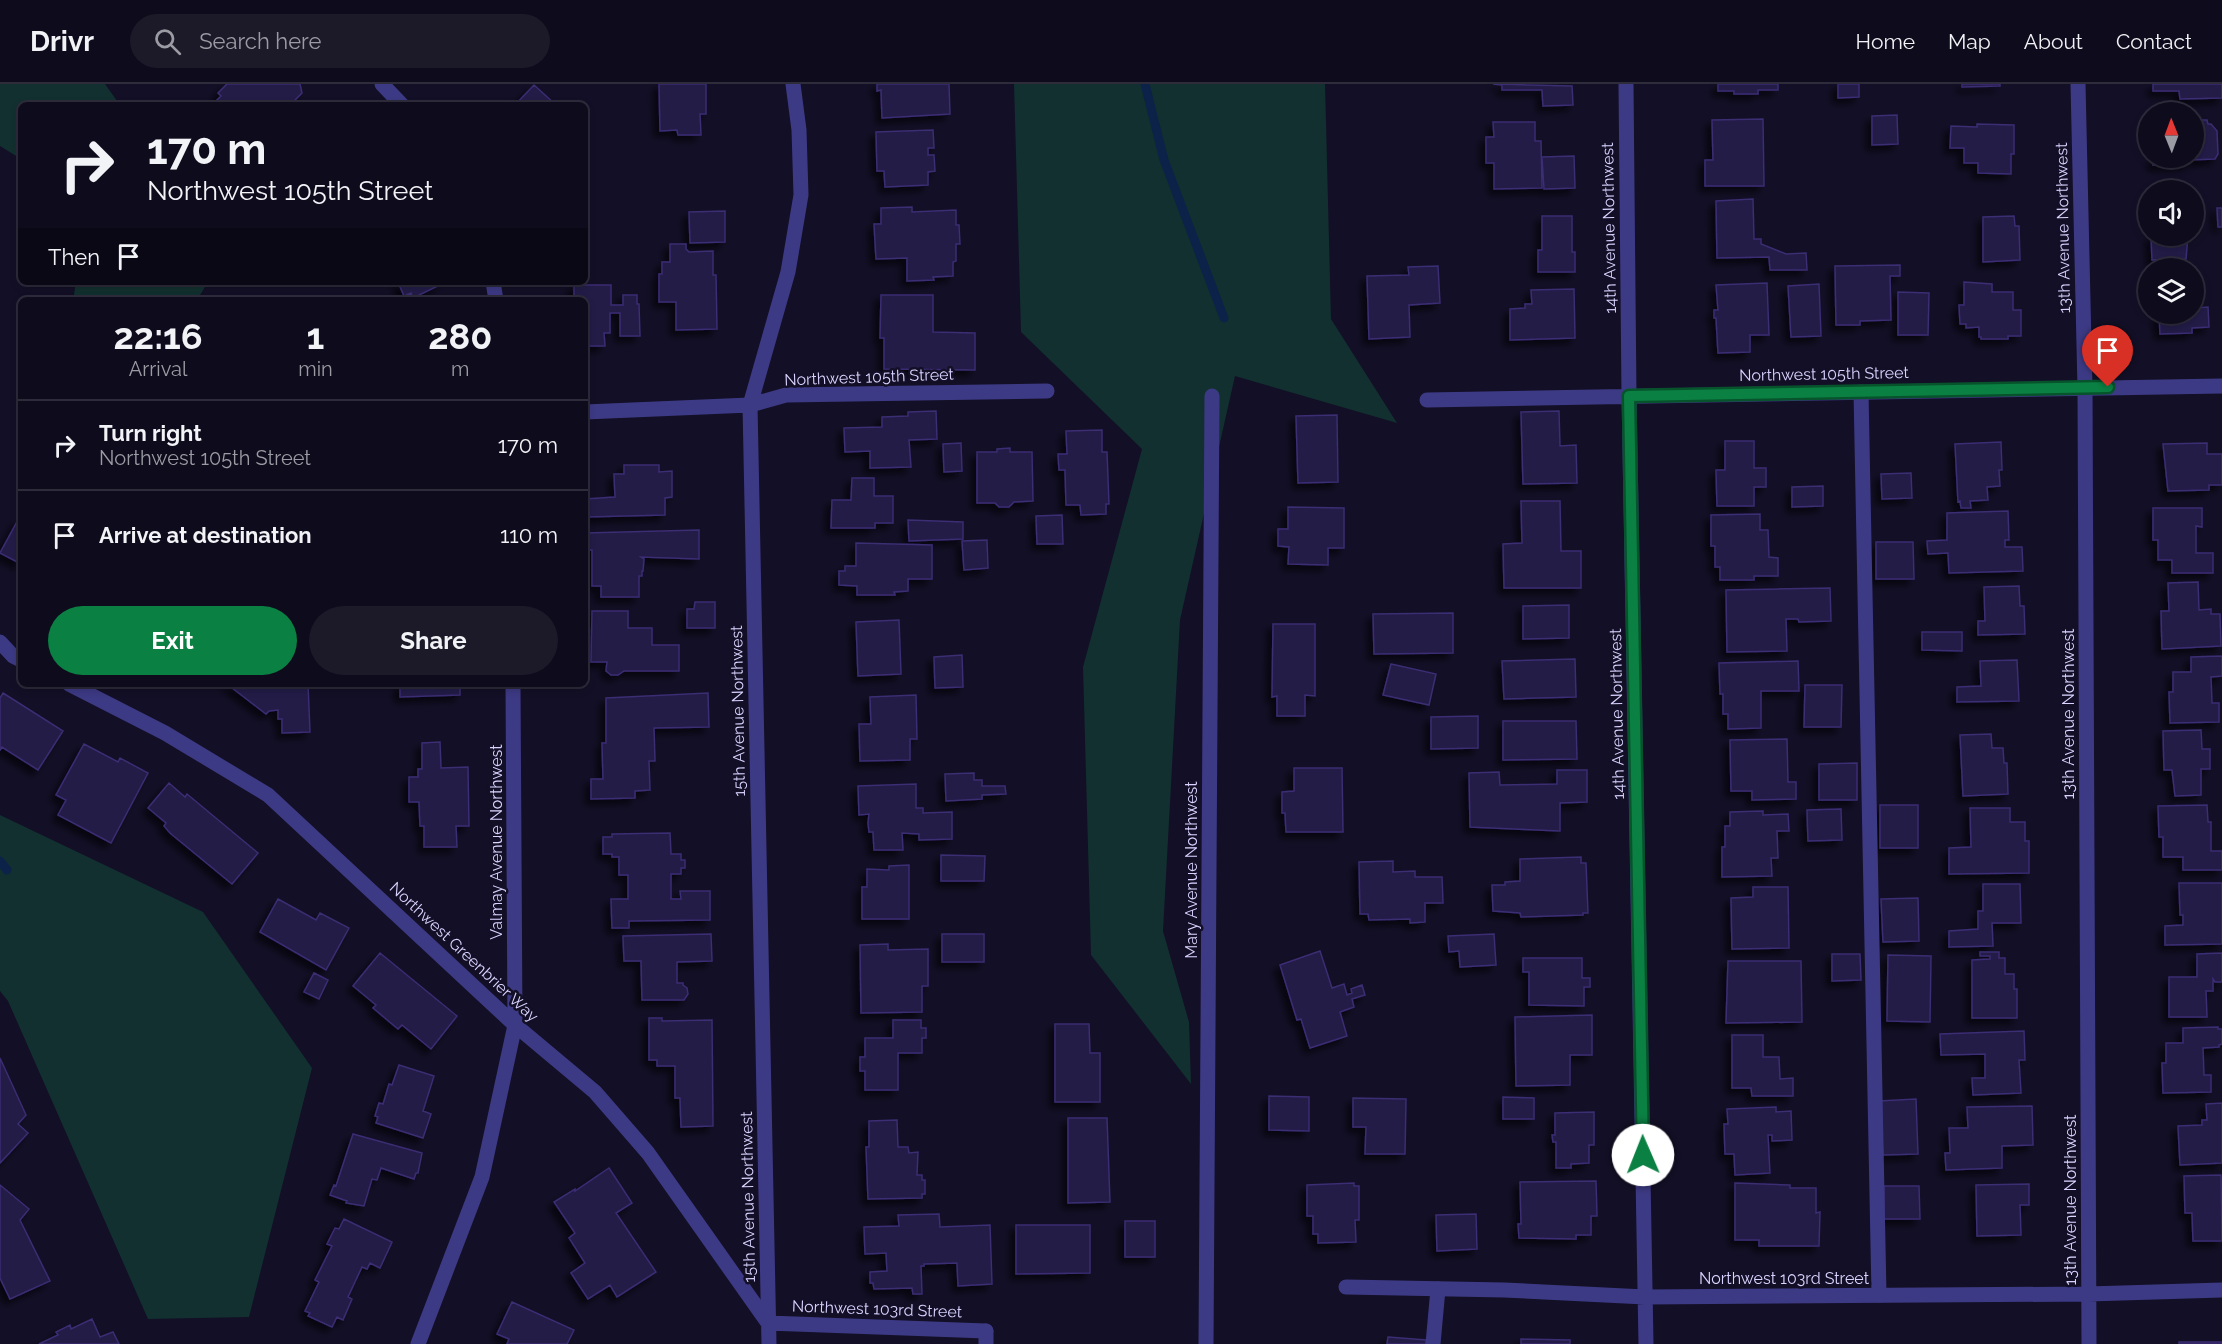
<!DOCTYPE html>
<style>
body{margin:0;font-family:Raleway,sans-serif;background:#1c1929;color:#f1f3f6;height:100vh;display:flex;flex-direction:column;font-size:22px;white-space:nowrap}
*{box-sizing:border-box;margin:0}
p{font-size:20px;color:#9b9ba3}
.icon{flex:none;width:33px;height:33px;fill:none;stroke:currentColor;stroke-width:2;stroke-linecap:round;stroke-linejoin:round}
.map{position:relative;flex:1;overflow:hidden}
.panel{position:absolute;left:18px;top:213px;width:570px;height:390px;display:flex;flex-direction:column;background:#0e0b1c;border-radius:9px;box-shadow:0 3px 9px #0003,0 0 0 2px #2e2b3b}
.panel>*{flex:none}
.top-card{position:absolute;left:18px;top:18px;width:570px;height:183px;border-radius:9px;box-shadow:0 3px 9px #0003,0 0 0 2px #2e2b3b;background:#0e0b1c;color:#f1f3f6;overflow:hidden}
.needle{width:39px;rotate:359deg}
.buttons{position:absolute;left:2138px;top:18px;display:grid;gap:12px}
.buttons a{display:grid;place-items:center;width:66px;height:66px;border-radius:50%;background:#0e0b1c;box-shadow:0 3px 9px #0003,0 0 0 2px #2e2b3b;font-size:30px}
.pin{position:absolute;display:grid;place-items:center;width:51px;height:51px;color:#fff;margin:-62px -26px;border-radius:50% 50% 50% 0;rotate:-45deg;box-shadow:0 0 6px #0007}
.pin .icon{rotate:45deg}
.me{position:absolute;width:66px;margin:-33px;rotate:359deg;stroke-linejoin:round;filter:drop-shadow(0 0 4px #0008)}
.turn{display:flex;align-items:center;gap:21px;height:126px;padding:0 30px;font-size:27px}
.turn .icon{width:78px;height:78px;stroke-width:2.5}
.turn b{display:block;font-size:42px;line-height:51px}
.then{display:flex;align-items:center;height:57px;padding:0 30px;background:#0003;gap:12px;font-size:22px}
.eta{display:flex;justify-content:space-evenly;align-items:center;height:102px;text-align:center}
.eta b{font-size:36px;font-weight:700;line-height:42px}
.primary-button{display:flex;gap:12px;margin-top:auto;padding:12px 30px}
.primary-button a{flex:1;height:69px;border-radius:36px;background:#0b8043;color:#fff;font-size:24px;font-weight:700;line-height:69px;text-align:center}
.primary-button a+a{background:#1c1929;color:#f1f3f6}
ul{padding:0;list-style:none}
li{display:flex;align-items:center;gap:18px;height:90px;padding:0 30px;border-top:2px solid #2e2b3b}
li div{flex:1}
li b{display:block;font-size:22px}
li em{font-style:normal}
header{display:flex;align-items:center;gap:36px;box-sizing:border-box;height:84px;padding:0 30px;background:#0e0b1c;border-bottom:2px solid #2e2b3b}
header strong{font-size:28px}
nav{display:flex;gap:33px;margin-inline-start:auto;font-size:21px}
.search{width:420px;height:54px;background:#1c1929;display:flex;align-items:center;gap:15px;box-sizing:border-box;padding:0 21px;border-radius:33px;color:#9b9ba3;font-size:22px}
.map>svg:first-child{display:block}
</style>
<header>
<strong>Drivr</strong>
<div class="search"><svg class="icon" aria-label="search" viewBox="0 0 24 24"><circle cx="10" cy="10" r="6"/><path d="M15 15l6 6"/></svg>Search here</div>
<nav><a>Home</a><a>Map</a><a>About</a><a>Contact</a></nav>
</header>
<div class="map">
<svg width="2222" height="1260" viewBox="0 0 2222 1260">
<defs>
<filter id="shadow"><feDropShadow dx="-5.5" dy="5.5" stdDeviation="3" flood-color="#0009"/></filter>
</defs>
<rect width="100%" height="100%" fill="#130f26"/>
<!-- green -->
<path fill="#12302f" d="M0,0H105L120,21H21V75L0,62Z
M1014,0H1325L1331,235L1397,339L1235,292L1180,536L1163,847L1189,938L1191,1000L1091,871L1083,583L1142,365L1021,248Z
M76,198H208L197,216H77L74,210Z
M0,731L203,828L312,984L249,1233L148,1235L8,917L0,907Z"/>
<g fill="none" stroke-linecap="round" stroke-linejoin="round">
<!-- stream -->
<path stroke="#0c2248" stroke-width="9" d="M1145,0L1164,76L1224,234
M0,777L7,786"/>
</g>
<!-- building -->
<path fill="#241b47" stroke="#3b2d73" stroke-width="1.5" filter="url(#shadow)" d="M227,0H300L302,9L290,21H222L217,16L221,12L218,9Z
M659,0H706V30H700L701,51H678L677,46L660,47Z
M877,0H949L950,30L882,34L881,6L877,7Z
M1493,0L1572,2L1573,21L1543,22L1542,6H1502V1Z
M1718,0H1778V6H1758V10H1734V7H1718Z
M1838,0H1859V13L1838,14Z
M1962,0H2000V2L1962,3Z
M2153,0H2222V14L2180,15L2179,7H2153Z
M534,1L556,21H515Z
M1897,31L1898,60L1872,61V32Z
M1763,35L1764,102H1705V76H1713L1712,36Z
M2193,36H2207L2208,40H2211L2217,47L2218,70L2215,75L2188,76V80L2153,81V74H2193Z
M1493,38H1535V57H1541L1542,104L1494,105V79H1486V53H1494Z
M1977,40L2014,41V70H2011V90L1978,89V79H1964V64H1950L1951,42L1977,43Z
M933,46L934,64H928V71H934L935,87L928,88V101L885,103L884,87H877L876,48Z
M1574,72L1575,104L1544,105L1542,73Z
M1753,115L1754,155H1761V160L1786,170L1806,169L1807,186H1770L1769,173L1717,174L1716,117Z
M912,123V128L956,126V141H959L960,160H956V177L953,178V192L933,193L934,196L907,197V174L876,175L874,140H881V124Z
M2217,124H2222V143H2218Z
M725,127V158L690,159L689,128Z
M1542,132H1572V168H1575V188H1538V166H1542Z
M2014,132L2015,142H2019L2020,176L1983,178V133Z
M2151,152H2188L2186,175L2152,176Z
M670,160H686V165L689,168L713,167V191H716L717,245L676,246V218H659V190H662V178H670Z
M1900,181V192H1890L1891,236L1860,237V241H1836L1835,182Z
M1438,182L1440,219L1409,221L1410,253L1369,255L1367,192L1409,191L1408,183Z
M398,198H441L442,200L413,214L411,209L404,212Z
M1964,198L1992,200V208H2013V226H2021V252H2008V255H1981V253H1979V243L1966,244V240H1960L1959,221H1964Z
M1767,199L1769,251H1750V268L1718,269L1716,234H1714V226H1718L1716,201Z
M1819,200L1821,252L1791,253L1788,202Z
M574,201H611V221H623V211H637V220H639L640,252H620V229H610V249H604L605,262H587V250H585V216H574Z
M1574,205L1575,254L1510,256V225L1525,224V220H1532L1531,206Z
M2193,206H2196V224L2208,223L2209,243L2192,244V249L2160,250L2159,230H2193Z
M1898,208L1929,209L1928,251H1898Z
M881,211H933V248L975,249V286L884,285V254H880Z
M936,327L937,355L909,356L911,383L870,384V367L845,368L844,344L882,343V333L908,332V328Z
M1559,327L1560,362L1576,361L1577,399L1523,400L1521,328Z
M1337,331L1338,398L1298,399L1296,332Z
M1102,346V368H1107L1109,420H1106V430L1081,431L1080,421H1066L1065,386H1059L1058,370H1067L1066,347Z
M1725,357H1754V384H1766V403H1754V422H1717L1716,386H1725Z
M2001,358L2002,386H1999L2000,402L1987,403L1988,416L1970,417L1971,424H1961L1960,417L1958,418L1955,360Z
M961,359L962,387L944,388L943,360Z
M2207,359V370H2222V401H2209V406L2168,407L2163,360Z
M1010,364V368H1032L1033,417L1014,418L1009,423H999L995,419H977V368H997V365Z
M624,381H659V388L672,387V413L665,414V431L585,433V415L615,413L614,390H624Z
M1911,389L1912,414L1882,415L1881,390Z
M852,394H874V412H893V439H875V444H831L832,416H851Z
M1823,402V422L1792,423V403Z
M1521,417H1560L1561,467H1581V504H1504L1503,460L1522,459Z
M1288,423L1344,424V464H1328V481L1288,480L1289,463L1278,462V445H1288Z
M2153,424H2202V443L2196,442V469H2213V489H2172V476H2158V456H2153Z
M2008,427L2009,456H2005V463H2022L2023,487L1949,489L1948,469L1928,470L1927,457L1947,456V429Z
M1760,430V446H1768L1769,473L1778,474V492H1754V496H1720V483H1715V462H1711V431Z
M1062,431L1063,460H1037L1036,432Z
M18,436L21,437V480L0,469Z
M908,436L963,438V455L909,457Z
M699,446V475L641,473L644,475L643,487H642V492H639V513H601V502H592V466H585V449Z
M987,456L988,484L964,486L962,457Z
M1876,458H1913L1914,495H1876Z
M856,459L932,461V495H908V507L894,508L895,511H857V502L839,501V487H845V482H856Z
M2198,498L2199,526L2211,525V530H2220L2221,562L2162,565L2161,527H2169L2168,499Z
M2019,502L2020,522H2024L2025,550L1978,551V537H1985L1984,503Z
M1830,504L1831,537L1799,538L1798,535H1786L1787,567L1727,568L1726,506Z
M695,518H715V544H687V525H694Z
M1569,521V554L1523,555V522Z
M592,527H628V544H652V561H679V587H624L618,591H611L606,587L607,578H591Z
M1453,529V569L1374,570L1373,530Z
M899,536L901,590L858,592L856,538Z
M1273,540H1315V612L1305,611V632H1277V612L1272,613Z
M1922,548H1962V567L1922,566Z
M962,571L963,603L935,604L934,573Z
M2222,572V592L2211,593L2212,619H2219V638L2170,639L2169,608H2173V588H2191V573Z
M1575,575L1576,613L1504,615L1502,577Z
M2017,576L2019,617L1957,618V603L1981,602L1980,577Z
M1798,577L1799,607H1761V644L1728,645V630H1723V610H1720L1719,579Z
M1391,580L1436,590L1429,621L1383,611Z
M227,600H308L310,648L282,649V635H278V626L269,627L266,630Z
M400,600H460V611L400,613Z
M1805,601H1842L1841,643H1804Z
M3,609L63,647L38,686L2,663L0,666V614Z
M708,609L709,643L654,644L655,677H649L650,706L635,707V714L591,715V695H603L602,659H606V614Z
M916,611L917,655H910V676L860,677L859,640H871L870,613Z
M1478,632V664L1431,665V633Z
M1503,637H1576L1577,675L1503,676Z
M2201,646L2202,665H2210V685H2201V711L2175,712L2172,686H2164L2163,647Z
M1991,650L1992,664H2003L2004,679H2007L2008,710L1963,712L1960,651Z
M1787,655L1788,698H1796V715L1752,716V707H1731L1730,656Z
M440,658L441,684L468,683L469,742H456L457,763H424V742H420L419,718H409V693H418V685H422V659Z
M84,660L118,678L120,674L148,689L111,759L58,731L66,716L56,711Z
M1857,679V716H1819V680Z
M1294,684H1342L1343,748H1286L1285,729H1282V708L1294,707Z
M1557,686H1587V718L1560,719V747L1470,743L1469,689L1499,688L1500,701L1557,700Z
M974,689V696H982V702H1005L1006,710L982,711V715L946,717L945,690Z
M169,699L185,713L187,710L258,769L232,800L170,749L164,742L166,739L148,724Z
M916,700V724H923V729L952,728V755L919,756V750L902,749L903,766H874L873,748H869L868,739L869,730L859,731L858,702Z
M1880,721H1918V764H1880Z
M2207,721L2208,738H2211V767H2222V786H2183V773H2163V753H2159L2158,722Z
M1970,724H2010V738H2025V757H2029V789L1949,790V764L1971,763Z
M1841,725L1842,756L1808,757L1807,726Z
M1763,727V731L1788,730L1789,747H1777L1778,774H1771L1772,792L1722,793V763H1725V742H1730V728Z
M670,749L671,770H681V776H685V784H681V790H671V815H681L680,807H710V836L629,837V844H612L611,815H628V791H619V773H612V770H603V753H612V750Z
M941,771L985,772L984,797H941Z
M1581,773V779H1586L1588,829H1583V831L1521,833L1520,829L1493,827L1492,801H1505V798L1520,797V775Z
M1393,777V788L1415,787V793H1442L1443,819H1425V838L1410,839V835L1369,836L1368,830H1360L1359,778Z
M909,781V835H862V803H867V785L889,786V782Z
M2179,799H2222V860L2165,861V842L2183,841V831H2180Z
M1983,800H2020L2021,839H1992L1993,862L1949,863V847L1978,845V827H1983Z
M1753,803H1788L1789,864L1732,865L1731,814L1753,813Z
M1918,814L1919,857L1883,858L1881,815Z
M278,815L316,836L320,829L349,844L326,886L260,848Z
M711,850L712,877L677,878V899H683V901L687,904L688,910L684,916H642L641,877H624L623,852Z
M942,850H984V878H942Z
M1494,850L1496,881L1460,883L1459,867L1449,868L1448,852Z
M888,860V866L928,865V902H922V928L861,929L860,861Z
M1320,867L1332,904L1344,900L1347,911L1352,909L1351,905L1362,901L1365,911L1352,915L1354,923L1340,928L1347,952L1310,964L1301,935L1297,936L1280,881Z
M1980,868H1999V874H2005V890H2014V905H2017V934H1972V876L1990,875V872H1980Z
M380,869L457,932L431,965L402,941L398,945L373,924L376,921L353,902Z
M2222,869V898H2215L2213,895V907H2206L2207,933H2169V893H2197V870Z
M1832,870H1860L1861,896L1832,897Z
M1888,871L1931,872L1930,938L1887,937Z
M1523,874H1582V894H1590V903H1584V922L1529,921V888H1523Z
M1728,877H1801L1802,938L1726,939Z
M314,889L328,896L319,915L304,908Z
M1592,931V971H1570V1001L1516,1002L1515,933Z
M649,934H662V937L712,936L713,1042L681,1043L680,1014H675V982H657V976H649Z
M893,936H921V944H926V954H922V969H898V1006H865V987H860V973H865V954H893Z
M1055,940H1089L1090,969H1100V1018H1055Z
M2218,943V945H2222V960L2219,961V963L2203,964L2204,991H2211V1008L2163,1009L2162,979H2166V959H2183V944Z
M2024,947L2025,976H2019L2021,1009L1973,1011L1972,994H1985V970L1941,971L1940,950Z
M1732,951H1763V973H1779L1780,995L1793,994V1012H1752L1751,1004H1732Z
M0,974L26,1031L18,1040L28,1049L0,1079Z
M399,981L434,992L423,1027L431,1030L423,1054L376,1039L378,1033L375,1032L379,1019L383,1020L389,1000L392,1001Z
M1269,1012L1309,1013V1047L1269,1046Z
M1503,1013L1534,1014V1035H1503Z
M1353,1014L1406,1015L1405,1070H1365L1366,1043H1353Z
M1916,1015L1918,1070L1883,1071L1880,1017Z
M2222,1019V1079L2180,1081L2178,1042L2202,1041V1036H2207L2206,1020Z
M2032,1022L2033,1061L2002,1062V1084L1946,1086L1945,1069H1950L1949,1044H1968L1967,1023Z
M1776,1023V1028L1791,1027L1792,1056L1772,1057V1051H1768L1770,1089L1735,1091L1734,1070H1725L1724,1040H1728L1727,1025Z
M1594,1028V1061H1589V1079L1571,1080V1084H1556V1058H1553L1552,1051H1555V1029Z
M1068,1034H1107L1110,1118L1068,1119Z
M897,1036L898,1063H908L909,1069L918,1068L917,1091H922V1096H925V1110H922V1114L868,1115L866,1063H869V1037Z
M353,1050L422,1069L418,1089H416L414,1095L381,1084L377,1096L372,1095L364,1122L346,1119L347,1117L330,1111L334,1101L336,1102Z
M609,1084L632,1119L616,1129L656,1188L617,1213L610,1201L588,1215L571,1189L585,1179L569,1154L575,1149L554,1118L575,1105V1107Z
M2221,1091L2222,1157H2193L2192,1129H2185L2184,1092Z
M1596,1097L1597,1132H1591V1151H1576V1155L1519,1154L1518,1140H1521L1520,1098Z
M1354,1099V1102H1359V1136H1355L1356,1158L1318,1159V1150H1313V1132H1307V1101Z
M1735,1099L1790,1101V1104H1816V1129L1820,1128L1819,1162H1759V1156H1735Z
M2029,1100V1121H2020L2021,1151L1977,1152L1976,1101Z
M0,1101L29,1125L20,1136L50,1197L10,1215L0,1194Z
M1884,1102H1919L1920,1135H1884Z
M939,1130L940,1143L990,1141L992,1200L958,1202L957,1179L924,1180V1182H921L922,1210H913L912,1204L874,1205L873,1199H870V1188L887,1187L886,1169L865,1170L864,1143L899,1142L898,1131Z
M1476,1130L1477,1165L1437,1167L1436,1131Z
M344,1135L392,1158L380,1184L370,1179L367,1185L362,1183L348,1213L352,1215L343,1236L337,1233L332,1243L308,1232L310,1229L305,1227L319,1198L315,1196L332,1162L327,1160L335,1144L339,1145Z
M1125,1137H1155V1173H1125Z
M1016,1141H1090V1189L1016,1190Z
M512,1218L574,1246L567,1260H507L509,1255L497,1250Z
M92,1235L100,1253L113,1248L119,1260H39L58,1251L56,1248L70,1241L71,1245Z
M1388,1253L1426,1256V1260H1387Z
M1521,1255L1570,1256V1260H1521Z
M2179,1258H2222V1260H2179Z"/>
<g fill="none" stroke-linecap="round" stroke-linejoin="round">
<!-- lane -->
<path stroke="#3d3a85" stroke-width="15" d="M1861,308L1879,1211
M986,1247V1260
M1433,1260L1438,1205"/>
<!-- street -->
<path stroke="#3d3a85" stroke-width="15" d="M382,0L402,21
M1626,0L1629,312L1646,1260
M2078,0L2085,304L2089,1260
M493,198L496,216
M1427,316L2222,302
M585,328L750,321L786,311L1047,307
M0,558L13,572L21,576
M69,600L165,649L268,711L515,941L595,1008L648,1069L768,1239L986,1247
M1346,1203L1504,1206L1645,1213L2088,1210L2222,1206
M418,1260L482,1093L515,941L513,600
M769,1260L750,321L788,188L801,111L799,46L793,0
M1206,1260L1212,312"/>
</g>
<g fill="none" stroke-linecap="round" stroke-linejoin="round">
<defs>
<path id="route" d="M1643,1071L1629,312L2108,303"/>
</defs>
<!-- route casing -->
<use href="#route" stroke="#07532c" stroke-width="15"/>
<!-- route -->
<use href="#route" stroke="#0b8043" stroke-width="10"/>
</g>
<g text-anchor="middle" dominant-baseline="central" stroke-width="5" stroke-linejoin="round" paint-order="stroke">
<!-- street labels -->
<g font-size="16" fill="#d9d4ff" stroke="#130f26">
<text transform="translate(1609 144) rotate(-91)">14th Avenue Northwest</text>
<text transform="translate(2063 144) rotate(-91)">13th Avenue Northwest</text>
<text transform="translate(1824 290) rotate(-1)">Northwest 105th Street</text>
<text transform="translate(869 293) rotate(-2)">Northwest 105th Street</text>
<text transform="translate(738 627) rotate(-91)">15th Avenue Northwest</text>
<text transform="translate(1617 630) rotate(-91)">14th Avenue Northwest</text>
<text transform="translate(2068 630) rotate(-90)">13th Avenue Northwest</text>
<text transform="translate(496 758) rotate(-90)">Valmay Avenue Northwest</text>
<text transform="translate(1191 786) rotate(-90)">Mary Avenue Northwest</text>
<text transform="translate(464 868) rotate(43)">Northwest Greenbrier Way</text>
<text transform="translate(748 1113) rotate(-91)">15th Avenue Northwest</text>
<text transform="translate(2070 1116) rotate(-90)">13th Avenue Northwest</text>
<text x="1784" y="1194">Northwest 103rd Street</text>
<text transform="translate(877 1225) rotate(2)">Northwest 103rd Street</text>
</g>
</g>
</svg>
<div class="buttons">
<a><svg class="needle" viewBox="-14 -14 28 28"><path d="M0-13l5 13h-10z" fill="#e53935"/><path d="M0 13l5-13h-10z" fill="#9b9ba3"/></svg></a>
<a><svg class="icon" aria-label="sound" viewBox="0 0 24 24"><path d="M4 9h4l5-4v14l-5-4H4zM17 9q2 3 0 6"/></svg></a>
<a><svg class="icon" aria-label="layers" viewBox="0 0 24 24"><path d="M12 4l9 5-9 5-9-5zM3 14l9 5 9-5"/></svg></a>
</div>
<div class="pin" style="left:2108px;top:303px;background:#d93025"><svg class="icon" aria-label="arrive" viewBox="0 0 24 24"><path d="M6 21V4h12l-3 4 3 4H6"/></svg></div>
<svg class="me" style="left:1643px;top:1071px" viewBox="-20 -20 40 40"><circle r="19" fill="#fff"/><path d="M0-13L10 11 0 6-10 11z" fill="#0b8043"/></svg>
<div class="top-card">
<div class="turn"><svg class="icon" aria-label="right" viewBox="0 0 24 24"><path d="M7 20v-9h11M14 6l5 5-5 5"/></svg><div><b>170 m</b>Northwest 105th Street</div></div>
<div class="then">Then<svg class="icon" aria-label="arrive" viewBox="0 0 24 24"><path d="M6 21V4h12l-3 4 3 4H6"/></svg></div>
</div>
<section class="panel">
<div class="eta">
<div><b>22:16</b><p>Arrival</p></div>
<div><b>1</b><p>min</p></div>
<div><b>280</b><p>m</p></div>
</div>
<ul>
<li><svg class="icon" aria-label="right" viewBox="0 0 24 24"><path d="M7 20v-9h11M14 6l5 5-5 5"/></svg><div><b>Turn right</b><p>Northwest 105th Street</p></div><em>170 m</em></li>
<li><svg class="icon" aria-label="arrive" viewBox="0 0 24 24"><path d="M6 21V4h12l-3 4 3 4H6"/></svg><div><b>Arrive at destination</b></div><em>110 m</em></li>
</ul>
<div class="primary-button"><a>Exit</a><a>Share</a></div>
</section>
</div>
